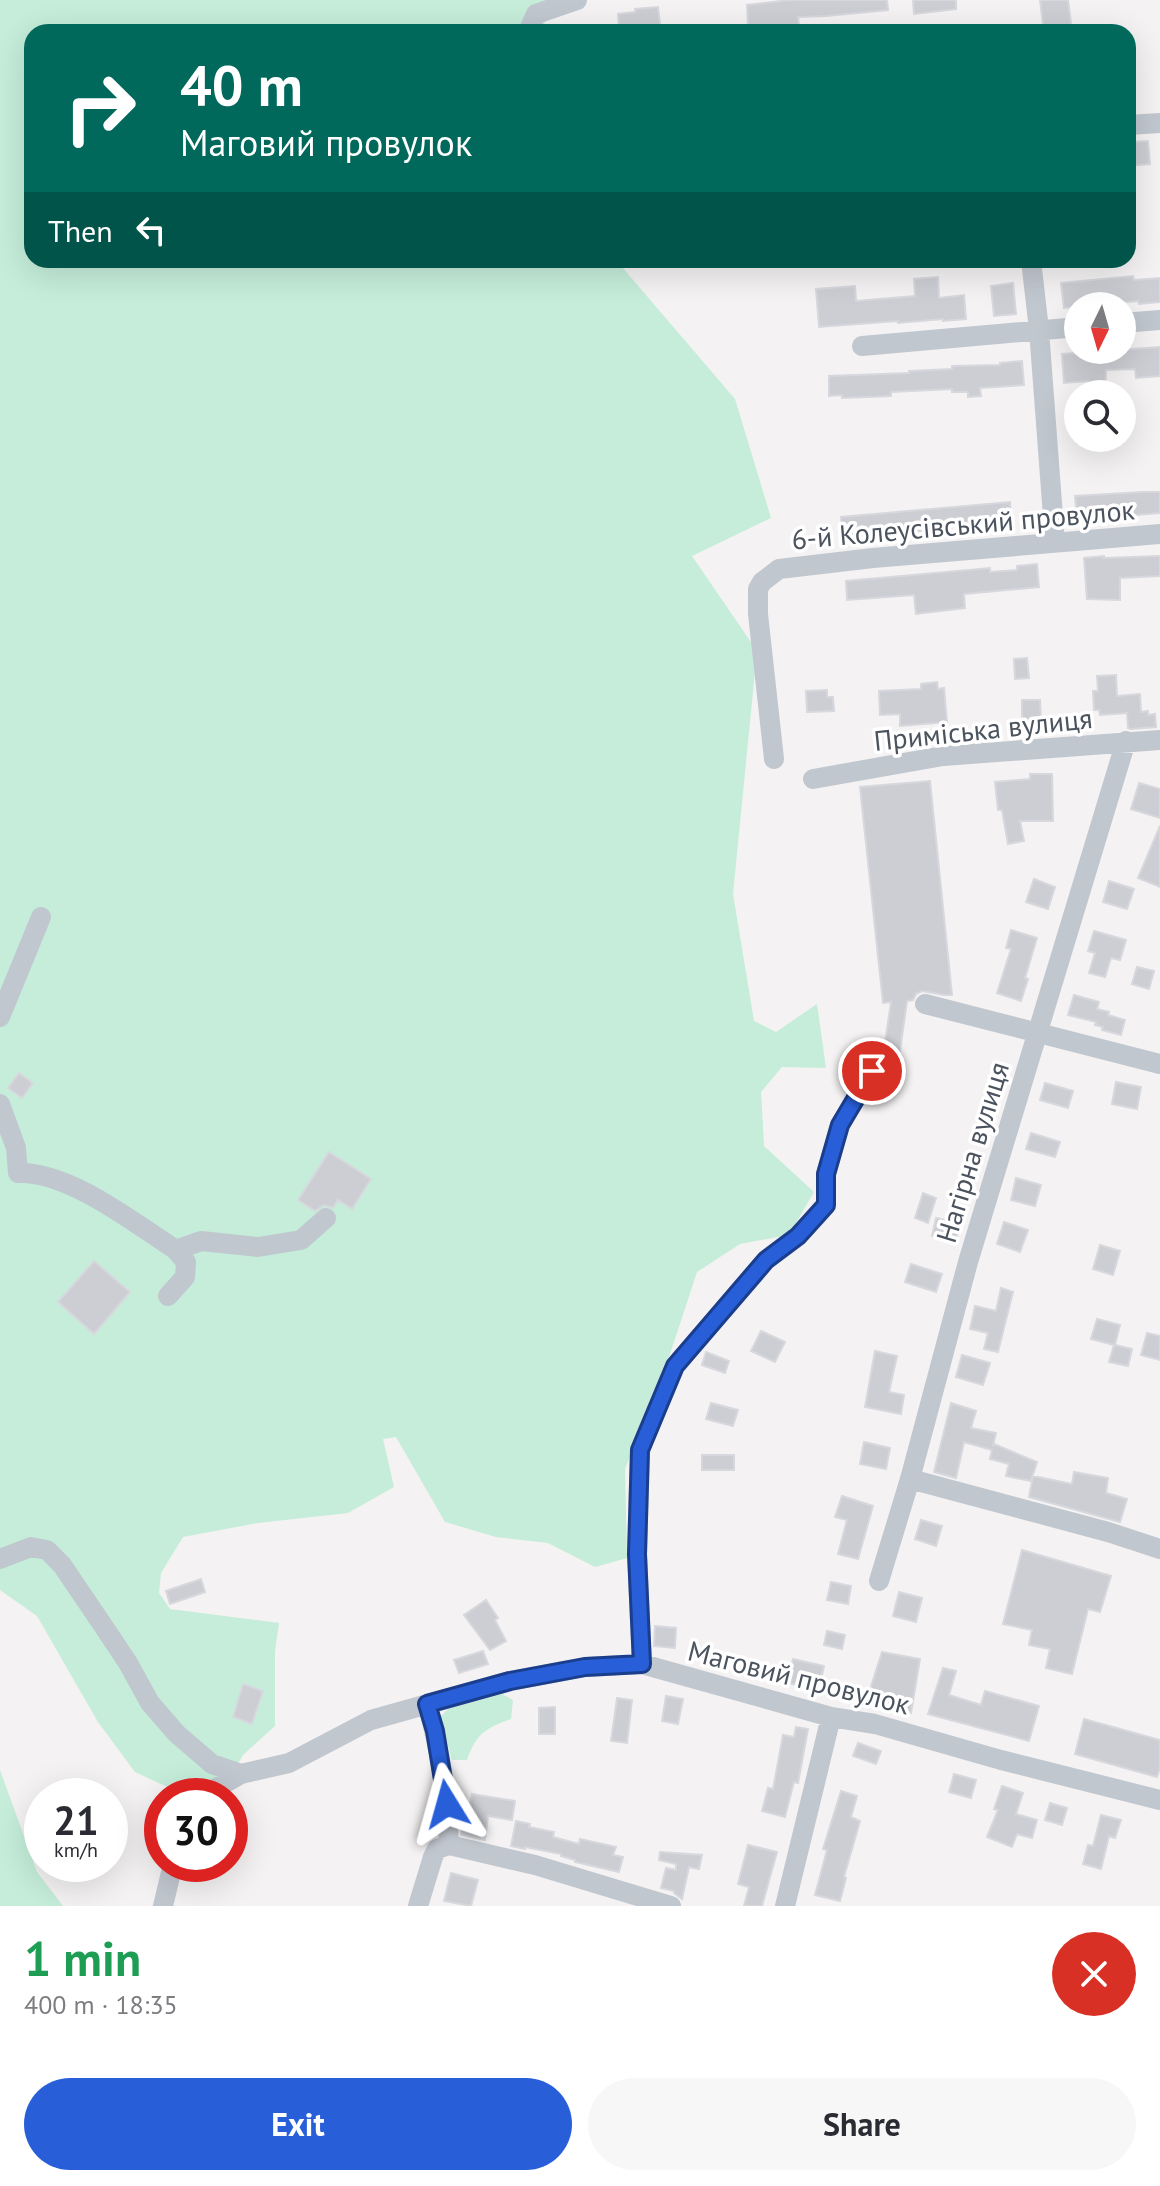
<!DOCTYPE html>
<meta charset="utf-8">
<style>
body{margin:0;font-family:"PT Sans",sans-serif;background:#f7f7f7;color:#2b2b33;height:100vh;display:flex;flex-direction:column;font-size:30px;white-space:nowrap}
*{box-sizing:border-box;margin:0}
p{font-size:26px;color:#7c7c81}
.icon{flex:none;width:44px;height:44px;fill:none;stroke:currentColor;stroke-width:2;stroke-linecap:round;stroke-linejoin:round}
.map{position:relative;height:1906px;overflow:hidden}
.drawer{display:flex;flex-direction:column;background:#fff;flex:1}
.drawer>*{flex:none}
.hud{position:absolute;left:24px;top:24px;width:1112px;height:244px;border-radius:24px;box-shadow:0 8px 32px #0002;background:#00695c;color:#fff;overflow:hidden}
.needle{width:52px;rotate:185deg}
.fabs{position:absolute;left:1064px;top:292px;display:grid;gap:16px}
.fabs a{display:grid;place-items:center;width:72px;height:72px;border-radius:50%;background:#fff;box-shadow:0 8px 32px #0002;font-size:40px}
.speed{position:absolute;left:24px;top:1778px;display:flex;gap:16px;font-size:40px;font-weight:700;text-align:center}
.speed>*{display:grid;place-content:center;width:104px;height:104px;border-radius:50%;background:#fff;box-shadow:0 8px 32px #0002;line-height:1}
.speed small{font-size:20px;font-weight:400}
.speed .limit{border:12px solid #d22;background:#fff;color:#111}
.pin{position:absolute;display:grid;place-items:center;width:68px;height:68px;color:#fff;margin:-34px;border:4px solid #fff;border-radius:50%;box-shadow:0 2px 8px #0007}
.me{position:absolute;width:88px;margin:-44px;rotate:352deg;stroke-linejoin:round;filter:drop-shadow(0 0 6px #0008)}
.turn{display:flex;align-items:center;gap:28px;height:168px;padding:0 24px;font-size:36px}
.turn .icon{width:104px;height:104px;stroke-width:2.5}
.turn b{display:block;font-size:56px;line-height:68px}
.then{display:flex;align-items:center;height:76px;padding:0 24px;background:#0003;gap:16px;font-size:30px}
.round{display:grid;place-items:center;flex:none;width:84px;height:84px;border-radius:42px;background:#f7f7f7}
.headline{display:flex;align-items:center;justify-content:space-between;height:136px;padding:0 24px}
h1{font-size:48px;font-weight:600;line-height:60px;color:#1e9e55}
.button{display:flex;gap:16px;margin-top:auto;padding:16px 24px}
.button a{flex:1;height:92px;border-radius:48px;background:#285fd9;color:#fff;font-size:32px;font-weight:600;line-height:92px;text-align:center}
.button a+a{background:#f7f7f7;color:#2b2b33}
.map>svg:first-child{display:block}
</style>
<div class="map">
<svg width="1160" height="1906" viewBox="0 0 1160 1906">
<rect width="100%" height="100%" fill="#f4f2f2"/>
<!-- green -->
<path fill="#c5edda" d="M0,0H558L539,32H32V260H616L735,399L771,518L692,556L757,651L733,894L754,1021L776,1032L817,1004L826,1068L782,1067L761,1092L764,1146L814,1192L789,1235L740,1244L697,1272L671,1351L625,1469L627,1558L595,1567L548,1543L496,1537L445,1522L396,1437L383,1439L394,1487L348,1513L258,1523L183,1537L161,1573L159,1593L170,1609L279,1623L275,1651V1726L243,1755L219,1796L185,1795L135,1772L98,1722L37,1616L0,1590Z
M502,1694L513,1700L511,1719C486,1728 476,1734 467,1760H452L440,1717L449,1708Z
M0,1770L37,1872L63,1906H0Z"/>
<!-- building -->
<path fill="#ccced4" stroke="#d7d8dd" stroke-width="2" d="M789,0H887L888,10L826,16L798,17L799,26L768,28L767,25H748L747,5Z
M913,0H956V9L914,14Z
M1040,0H1068L1072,31L1044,32Z
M658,7L661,32H638L637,27L619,29L618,14L635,12V9Z
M1148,141L1150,164L1128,166V142Z
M1133,276L1134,280L1160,278V302L1139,304L1138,301L1064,308L1061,283Z
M938,277L939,298L964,295L966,319L943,321V319L898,323V321L819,327L816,289L855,286L856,301L915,296L914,279Z
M1013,283L1016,314L994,316L991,286Z
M1160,347V376L1136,378L1135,369L1106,370L1105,394H1088L1089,381L1064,383L1062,354Z
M1022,361L1024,385L980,388L981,396L968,397V392H952V389L891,392V396L842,398V395L829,396V376L909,373V371L952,369V366L1000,365V363Z
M1143,492H1160V513L1077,520L1075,496Z
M1010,502L1011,520L945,525V529L843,537L841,517Z
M1104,556V558L1160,556V576L1120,578V600L1087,599L1084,558Z
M1037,564L1039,587L964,594L965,608L916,614L914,595L847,600L846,581L990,568V572L1017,570V566Z
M1027,658L1029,678L1015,679L1014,659Z
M1116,675L1117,696L1140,694L1141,712L1148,711V715L1155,714L1156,727L1131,729L1128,728L1127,713L1100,715L1099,710H1094L1093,691H1098L1097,676Z
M937,682L938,689L944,688L947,722L900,726V714L880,715L879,691L921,689V684Z
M827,690V697H833L834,711L807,712L806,691Z
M1022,700H1040L1041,720H1022Z
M1030,774H1052L1053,821H1020L1024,841L1008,844L1002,810H998L995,782L1030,779Z
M930,781L952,995H944L922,991L916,994L913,1000L907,1001L896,1079L884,1077L885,1070L882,1063L891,1002L883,1003L860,787Z
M1139,783L1160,789V818L1131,809Z
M1160,826V887L1138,878Z
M1034,879L1055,887L1048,909L1026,902Z
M1109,881L1134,889L1127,909L1103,902Z
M1011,930L1037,938L1025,978L1028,979L1021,1001L997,993L1011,949L1006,948Z
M1094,931L1126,940L1120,960L1111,958L1105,977L1089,973L1095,953L1088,951Z
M1137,967L1154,971L1149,989L1132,984Z
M1074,995L1099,1002L1097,1009L1109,1012L1108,1015L1125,1020L1121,1035L1102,1030L1103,1027L1095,1025L1096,1022L1068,1015Z
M19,1073L33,1083L22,1098L8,1088Z
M1116,1082L1141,1087L1137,1109L1112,1104Z
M1045,1083L1073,1091L1068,1108L1040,1100Z
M1031,1133L1060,1142L1055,1157L1026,1149Z
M329,1152L371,1179L352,1209L338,1200L333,1208L324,1205L315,1211L298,1200Z
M1016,1178L1041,1185L1035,1206L1011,1200Z
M923,1193L936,1198L928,1223L915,1218Z
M936,1218L960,1223L956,1241L932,1236Z
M1004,1222L1028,1230L1020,1252L997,1244Z
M1100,1245L1120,1251L1113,1275L1093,1269Z
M94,1261L130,1292L94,1334L58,1302Z
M911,1264L942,1274L936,1292L905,1282Z
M1001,1288L1013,1292L998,1352L984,1349L988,1333L970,1329L975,1306L996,1311Z
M1097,1319L1120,1325L1115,1345L1132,1349L1128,1366L1109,1362L1114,1345L1091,1339Z
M761,1331L785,1342L775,1362L751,1351Z
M1147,1333L1160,1336V1360L1141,1355Z
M875,1351L897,1356L889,1392L904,1395L901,1414L865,1407Z
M706,1352L729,1361L725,1373L702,1365Z
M962,1355L990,1363L983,1385L956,1377Z
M711,1403L738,1410L733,1426L706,1419Z
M951,1403L976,1411L971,1428L996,1433L993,1446L994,1444L1037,1462L1031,1481L1006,1476L1009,1464L990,1459L992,1450L964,1442L956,1478L934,1472Z
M864,1442L890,1448L886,1469L860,1464Z
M702,1455H734V1470H702Z
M1074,1472L1108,1478L1106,1493L1127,1499L1120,1522L1029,1497L1033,1476L1072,1484Z
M842,1496L873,1506L858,1559L838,1554L847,1520L835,1517Z
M921,1520L942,1526L936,1546L915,1539Z
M1022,1550L1111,1576L1100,1612L1088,1609L1072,1674L1046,1668L1050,1649L1029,1645L1032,1630L1003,1624Z
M201,1579L205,1592L170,1604L166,1591Z
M831,1582L851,1586L848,1604L827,1600Z
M899,1592L922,1598L916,1622L893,1616Z
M486,1600L498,1618L495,1620L506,1641L490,1650L464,1615Z
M655,1626L676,1628L675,1648L654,1646Z
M827,1631L845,1635L842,1649L824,1645Z
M483,1651L488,1664L459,1673L454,1660Z
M882,1652L920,1659L911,1713L867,1699Z
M793,1659L824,1666L819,1690L788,1683Z
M943,1668L956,1671L949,1695L981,1705L985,1691L1039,1706L1029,1741L928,1714Z
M243,1684L263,1691L252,1724L233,1717Z
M666,1696L683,1699L678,1724L662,1721Z
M617,1698L632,1700L627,1743L611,1741Z
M555,1707V1734H539V1708Z
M1084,1719L1160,1740V1768L1157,1777L1075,1754Z
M796,1727L808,1729L798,1783L794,1782L785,1817L762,1811L768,1788L773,1789L783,1735L794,1737Z
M858,1743L881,1751L876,1764L853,1756Z
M954,1774L976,1780L971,1798L949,1792Z
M1002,1786L1023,1793L1016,1814L1037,1820L1032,1838L1017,1834L1012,1847L987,1837L998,1810L994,1809Z
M841,1791L857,1796L851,1817L860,1821L844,1877L846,1878L840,1901L815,1895L827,1850L823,1849Z
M472,1794L515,1801L512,1820L488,1816L485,1840L461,1835L462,1821L467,1822Z
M1050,1803L1067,1808L1062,1825L1045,1820Z
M1101,1815L1121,1820L1115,1838L1109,1836L1101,1869L1083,1864L1088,1845L1093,1846Z
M516,1821L530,1824L529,1827L554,1832L553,1837L579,1844L580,1839L616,1847L613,1855L623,1857L619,1872L575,1862V1860L561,1856V1854L525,1847V1849L511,1846Z
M748,1845L777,1852L762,1906H744L749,1887L738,1884Z
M660,1852L702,1855L699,1869L689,1867L682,1899L674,1893V1891L661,1888L666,1868L676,1870V1864L659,1860Z
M451,1873L478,1880L471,1906L444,1901Z"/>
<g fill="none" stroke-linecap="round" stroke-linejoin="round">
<!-- minor -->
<path stroke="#c1c7cf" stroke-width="20" d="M528,32L536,14L577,0
M1128,125L1160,123
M1031,260L1039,330L1055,543
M1122,323L1160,320
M862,346L1078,327
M774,759L758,614V589L762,582L779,569L873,558L1160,534
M813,779L943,756L1160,740
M925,1004L1160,1064
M0,1017L41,917
M0,1104L16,1148L18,1173C69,1171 134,1223 176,1250L186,1262L185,1277L168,1296
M176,1250L201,1241L258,1247L301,1240L326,1218
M910,1479L1108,1532L1160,1549
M0,1559L31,1547L47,1550L62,1565L104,1627L128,1663L150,1703L177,1734L212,1764L241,1774
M879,1581L910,1479L968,1262L1126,741
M642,1664L637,1554L640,1450L675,1366L766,1260L798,1236L826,1205V1174L840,1125L872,1071
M427,1704C441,1751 447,1797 449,1845
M202,1796L241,1774L289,1763L371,1720L510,1681L585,1667L642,1664L831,1717L875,1724L1001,1760L1160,1800
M163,1906L173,1864
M418,1906L433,1857L437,1849L449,1845L535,1865L671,1906
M785,1906L831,1717"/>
</g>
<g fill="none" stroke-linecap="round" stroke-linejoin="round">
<defs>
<path id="route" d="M447,1804L435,1731L427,1704L510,1681L585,1667L642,1664L637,1554L640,1450L675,1366L766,1260L798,1236L826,1205V1174L840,1125L872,1071"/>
</defs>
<!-- route casing -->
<use href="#route" stroke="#1a3e8d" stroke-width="20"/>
<!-- route -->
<use href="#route" stroke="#285fd9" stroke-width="14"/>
</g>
<g text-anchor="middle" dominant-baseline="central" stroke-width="7" stroke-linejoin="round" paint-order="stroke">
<!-- street labels -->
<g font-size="28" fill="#4b535e" stroke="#fff">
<text transform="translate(963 524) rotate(-5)">6-й Колеусівський провулок</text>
<text transform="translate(983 729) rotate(-6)">Приміська вулиця</text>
<text transform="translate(972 1152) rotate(-73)">Нагірна вулиця</text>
<text transform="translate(799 1677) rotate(14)">Маговий провулок</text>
</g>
</g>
</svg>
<div class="fabs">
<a><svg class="needle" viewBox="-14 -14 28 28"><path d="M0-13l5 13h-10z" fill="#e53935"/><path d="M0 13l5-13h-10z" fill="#7c7c81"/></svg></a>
<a><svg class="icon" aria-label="search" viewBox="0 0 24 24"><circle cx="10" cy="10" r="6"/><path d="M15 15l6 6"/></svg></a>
</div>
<div class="speed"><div>21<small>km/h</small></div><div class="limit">30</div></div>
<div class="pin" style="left:872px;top:1071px;background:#d93025"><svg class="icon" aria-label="arrive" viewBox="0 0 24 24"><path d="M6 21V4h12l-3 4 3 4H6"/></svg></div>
<svg class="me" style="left:447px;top:1804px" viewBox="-20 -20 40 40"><path d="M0-17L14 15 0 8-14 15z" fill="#285fd9" stroke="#fff" stroke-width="4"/></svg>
<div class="hud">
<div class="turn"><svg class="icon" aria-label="right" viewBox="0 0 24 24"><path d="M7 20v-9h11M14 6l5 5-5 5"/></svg><div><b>40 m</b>Маговий провулок</div></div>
<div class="then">Then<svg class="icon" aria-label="left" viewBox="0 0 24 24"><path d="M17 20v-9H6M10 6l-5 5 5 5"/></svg></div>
</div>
</div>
<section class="drawer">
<div class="headline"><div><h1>1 min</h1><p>400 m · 18:35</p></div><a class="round" style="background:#d93025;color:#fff"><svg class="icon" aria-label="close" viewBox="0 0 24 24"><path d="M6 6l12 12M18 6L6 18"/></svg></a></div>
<div class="button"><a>Exit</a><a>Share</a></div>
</section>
